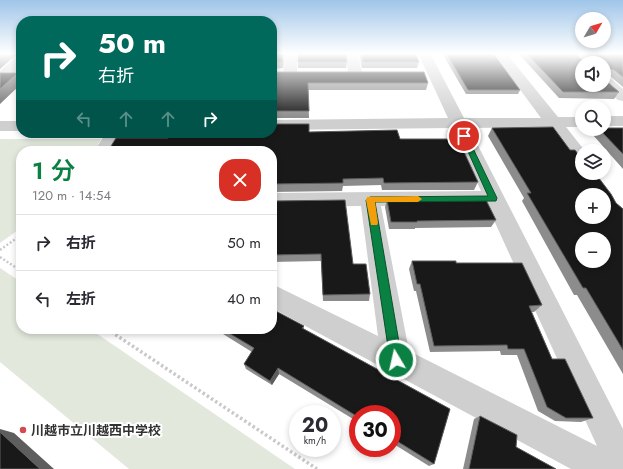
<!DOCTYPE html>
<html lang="ja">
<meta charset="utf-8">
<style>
body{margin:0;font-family:Jost,"Noto Sans JP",sans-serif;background:#f7f7f7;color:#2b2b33;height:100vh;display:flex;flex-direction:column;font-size:15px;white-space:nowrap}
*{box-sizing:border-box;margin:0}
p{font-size:13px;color:#7c7c81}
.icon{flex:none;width:22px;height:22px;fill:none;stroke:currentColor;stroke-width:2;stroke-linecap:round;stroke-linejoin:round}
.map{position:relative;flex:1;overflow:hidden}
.details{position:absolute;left:16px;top:146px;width:261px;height:188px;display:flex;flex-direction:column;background:#fff;border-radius:16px;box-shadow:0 2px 6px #0003}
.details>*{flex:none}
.hud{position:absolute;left:16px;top:16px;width:261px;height:122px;border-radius:16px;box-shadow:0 2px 6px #0003;background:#00695c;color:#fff;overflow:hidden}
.needle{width:26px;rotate:52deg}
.buttons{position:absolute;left:575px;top:12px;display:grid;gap:8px}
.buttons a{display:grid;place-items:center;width:36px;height:36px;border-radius:50%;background:#fff;box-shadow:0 2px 6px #0003;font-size:20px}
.speed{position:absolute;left:289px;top:405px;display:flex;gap:8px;font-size:20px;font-weight:700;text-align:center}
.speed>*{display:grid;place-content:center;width:52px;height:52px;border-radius:50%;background:#fff;box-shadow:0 2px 6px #0003;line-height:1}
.speed small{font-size:10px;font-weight:400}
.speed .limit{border:6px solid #d22;background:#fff;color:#111}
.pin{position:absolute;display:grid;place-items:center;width:34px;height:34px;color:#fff;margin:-17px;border:2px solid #fff;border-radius:50%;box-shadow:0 1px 4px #0007}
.me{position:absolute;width:44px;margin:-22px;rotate:351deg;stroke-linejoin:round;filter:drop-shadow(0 0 3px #0008)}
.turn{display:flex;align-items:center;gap:14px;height:84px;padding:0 16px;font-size:18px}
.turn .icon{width:52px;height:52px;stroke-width:2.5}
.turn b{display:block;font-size:28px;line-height:34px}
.lanes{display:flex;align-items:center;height:38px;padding:0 16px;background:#0003;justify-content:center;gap:20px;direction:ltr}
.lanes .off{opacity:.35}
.round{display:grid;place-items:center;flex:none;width:42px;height:42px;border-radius:16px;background:#f7f7f7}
.overview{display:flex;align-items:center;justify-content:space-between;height:68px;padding:0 16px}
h1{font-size:24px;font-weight:600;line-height:30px;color:#0b8043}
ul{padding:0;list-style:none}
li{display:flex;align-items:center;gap:12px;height:56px;padding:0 16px;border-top:1px solid #e1e1e2}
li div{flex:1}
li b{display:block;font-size:15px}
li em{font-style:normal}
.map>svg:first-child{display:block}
</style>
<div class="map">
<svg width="623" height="469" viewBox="0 0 623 469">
<rect width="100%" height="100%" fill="#fff"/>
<!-- green -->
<path fill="#e2e8dc" d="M0,139H101L94,151H21V228L0,243Z
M0,268L21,282V329H90L295,469H129L0,362Z"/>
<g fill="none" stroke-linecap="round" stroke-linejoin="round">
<!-- path-far1 -->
<path stroke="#c9c9c9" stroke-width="2.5" stroke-dasharray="2 2" stroke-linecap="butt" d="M0,250L21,235
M0,257L21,271"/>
<!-- path -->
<path stroke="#c9c9c9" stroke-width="3.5" stroke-dasharray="2.5 2.5" stroke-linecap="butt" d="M107,329L317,469"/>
<!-- minor -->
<path fill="#cfcfcf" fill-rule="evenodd" d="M285,53H297V74L295,77H285L283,74Z
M346,53H358L362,73L360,76H350L348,73Z
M418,53H430L464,118H541L493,53H506L558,117H582V127H566L585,151H582V165L576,163L549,127L469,128L623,429V469H571L272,308V284L378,336L361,206L272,207V193L481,191L452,128L272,130V120L448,118ZM487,205L597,446L409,351L381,206Z
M568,53H581L592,63H582V66H580Z
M21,56V67L10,77H0V71L16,57Z
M604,76L609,77L623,89V101L618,100L601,85H604Z
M604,116H623V126H604Z
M0,121H21V131H0Z
M106,133H122L112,151H94Z"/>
</g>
<!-- wall -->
<path fill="#8c8c8c" d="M272,53H284L283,68L272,69Z
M298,53L347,62L346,68H298Z
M359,53H415L419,62L417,68H362Z
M442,53H493L520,90L518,94H466Z
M518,53H575L584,62L587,59H589L583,53H623V87L610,76L607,75L605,80L619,92L614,99L559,98Z
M272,72L428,83L426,90H308L309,118H272Z
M492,128L570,150L616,203L623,209V374L577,295H574L522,201L524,198L488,136Z
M623,128V169L593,135L597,129Z
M309,132L400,139L478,182L474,190H382L381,185L343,186L342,191L272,192V151L168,138Z
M387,200L496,220L491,227L415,228V229H389L385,207Z
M272,201L353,264L370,294L369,301H323L321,261L272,262Z
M412,261L456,263L542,305L534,312H531L552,359L593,418L581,422L555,421L538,411L517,355H501L500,351L430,352L416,291H414L409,269Z
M272,309L304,326V329L450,409L434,464L429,466L392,443V414H358V422L279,374L272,385L246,369L244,364L252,352L215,329H272Z
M182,329H191L188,332Z
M480,416L516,447L556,469H463L474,419Z"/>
<!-- shaded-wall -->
<path fill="#5e5e5e" d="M3,53H21V55L15,56L0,69V56Z
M283,53H284L283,68L282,62Z
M18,73L21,77V84L0,104V89Z
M186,329H191L188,332Z
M278,368L279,374L272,385L270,381Z
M0,429L14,433L54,469H40L0,432Z"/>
<!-- building -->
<path fill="#191919" stroke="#5e5e5e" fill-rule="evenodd" d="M0,53H3L0,56Z
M272,53H283L282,62H272Z
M298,53H346L347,62H298Z
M361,53H415L419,62H363Z
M446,53H493L520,90H468Z
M526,53H575L584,62L587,61V59L597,58V56L593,53H623V77L614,70L608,69L606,70L607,78L604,79V63H582V85H604V79L619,92H563Z
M272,72H424L428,83H308L309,111H272Z
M0,73H18L0,89Z
M272,124H309V132L397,130L400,139H458L478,182L384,183L383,178L343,179V183L272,184V151H108L116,138H168L170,133H272Z
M553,127L570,150H575L582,159V173H595L611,194L616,203L623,209V350L586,288H583L527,193H531L492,128ZM582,195H604V217H582ZM582,239H604V261H582Z
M604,128H623V154L599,129H604Z
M345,200L353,264H366L370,294L323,295L321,254L272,255V201Z
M387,200H486L496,220L417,221V222H391Z
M412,261H456V263H522L542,305L529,306L552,359H565L593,418H566L547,407L524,349H508L507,345L434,346L420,284H417Z
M272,309L304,326L302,328L450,409L434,464L392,438V414H358V417L278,368L270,381L244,364L254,348L222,329H272Z
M480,416L517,435L516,447L556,469H469Z
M0,432L40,469H0Z"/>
<!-- sky -->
<linearGradient id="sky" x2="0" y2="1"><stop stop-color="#9fc5e9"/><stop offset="0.45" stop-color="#fff"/><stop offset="1" stop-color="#fff" stop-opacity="0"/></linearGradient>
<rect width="623" height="119" fill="url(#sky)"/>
<!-- route -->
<path fill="#0b8043" stroke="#07532c" d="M462,134L467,136L497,198L496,201L375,202L402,360L400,364L396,366L392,364L390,360L366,200L370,197L488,196L461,136Z"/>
<!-- slow -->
<path fill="#f59e0b" d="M418,196L422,199L418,202H375L378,223L377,225H371L366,200L367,197Z"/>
<!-- markers -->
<circle fill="#d14c50" stroke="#fff" stroke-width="1.5" cx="23" cy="430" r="4"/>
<g text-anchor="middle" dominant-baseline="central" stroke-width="4" stroke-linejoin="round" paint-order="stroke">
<!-- near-poi labels -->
<g font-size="13" font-weight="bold" fill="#323232" stroke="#fff" text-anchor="start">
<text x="31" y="430">川越市立川越西中学校</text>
</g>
</g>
</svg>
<div class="buttons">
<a><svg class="needle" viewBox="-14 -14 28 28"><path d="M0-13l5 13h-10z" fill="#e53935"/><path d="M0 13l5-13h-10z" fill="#7c7c81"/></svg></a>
<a><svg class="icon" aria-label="sound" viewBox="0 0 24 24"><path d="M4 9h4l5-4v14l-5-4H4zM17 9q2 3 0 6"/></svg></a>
<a><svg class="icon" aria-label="search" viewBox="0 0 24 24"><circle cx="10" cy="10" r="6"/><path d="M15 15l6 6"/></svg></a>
<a><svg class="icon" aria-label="layers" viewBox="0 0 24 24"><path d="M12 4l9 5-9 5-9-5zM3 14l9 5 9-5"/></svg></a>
<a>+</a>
<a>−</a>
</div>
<div class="speed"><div>20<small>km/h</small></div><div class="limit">30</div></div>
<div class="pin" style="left:464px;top:136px;background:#d93025"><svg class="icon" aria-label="arrive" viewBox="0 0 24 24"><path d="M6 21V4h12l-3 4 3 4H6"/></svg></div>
<svg class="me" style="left:396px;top:360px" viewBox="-20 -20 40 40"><circle r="17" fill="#0b8043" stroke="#fff" stroke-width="3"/><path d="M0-11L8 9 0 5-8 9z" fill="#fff"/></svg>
<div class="hud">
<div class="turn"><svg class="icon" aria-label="right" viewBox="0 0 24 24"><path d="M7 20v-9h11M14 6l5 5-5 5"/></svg><div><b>50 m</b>右折</div></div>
<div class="lanes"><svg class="icon off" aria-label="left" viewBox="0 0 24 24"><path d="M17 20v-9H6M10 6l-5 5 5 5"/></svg><svg class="icon off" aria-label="ahead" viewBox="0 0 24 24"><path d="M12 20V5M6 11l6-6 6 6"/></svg><svg class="icon off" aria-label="ahead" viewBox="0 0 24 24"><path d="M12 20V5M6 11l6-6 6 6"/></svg><svg class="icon" aria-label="right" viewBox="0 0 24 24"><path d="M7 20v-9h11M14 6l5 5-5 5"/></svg></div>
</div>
<section class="details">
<div class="overview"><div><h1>1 分</h1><p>120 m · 14:54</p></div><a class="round" style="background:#d93025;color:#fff"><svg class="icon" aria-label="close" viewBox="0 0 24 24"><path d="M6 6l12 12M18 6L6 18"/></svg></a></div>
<ul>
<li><svg class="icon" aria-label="right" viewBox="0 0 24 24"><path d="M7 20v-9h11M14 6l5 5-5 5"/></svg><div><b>右折</b></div><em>50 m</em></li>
<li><svg class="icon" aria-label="left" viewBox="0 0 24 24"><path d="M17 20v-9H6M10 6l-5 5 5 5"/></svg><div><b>左折</b></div><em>40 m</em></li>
</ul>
</section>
</div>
